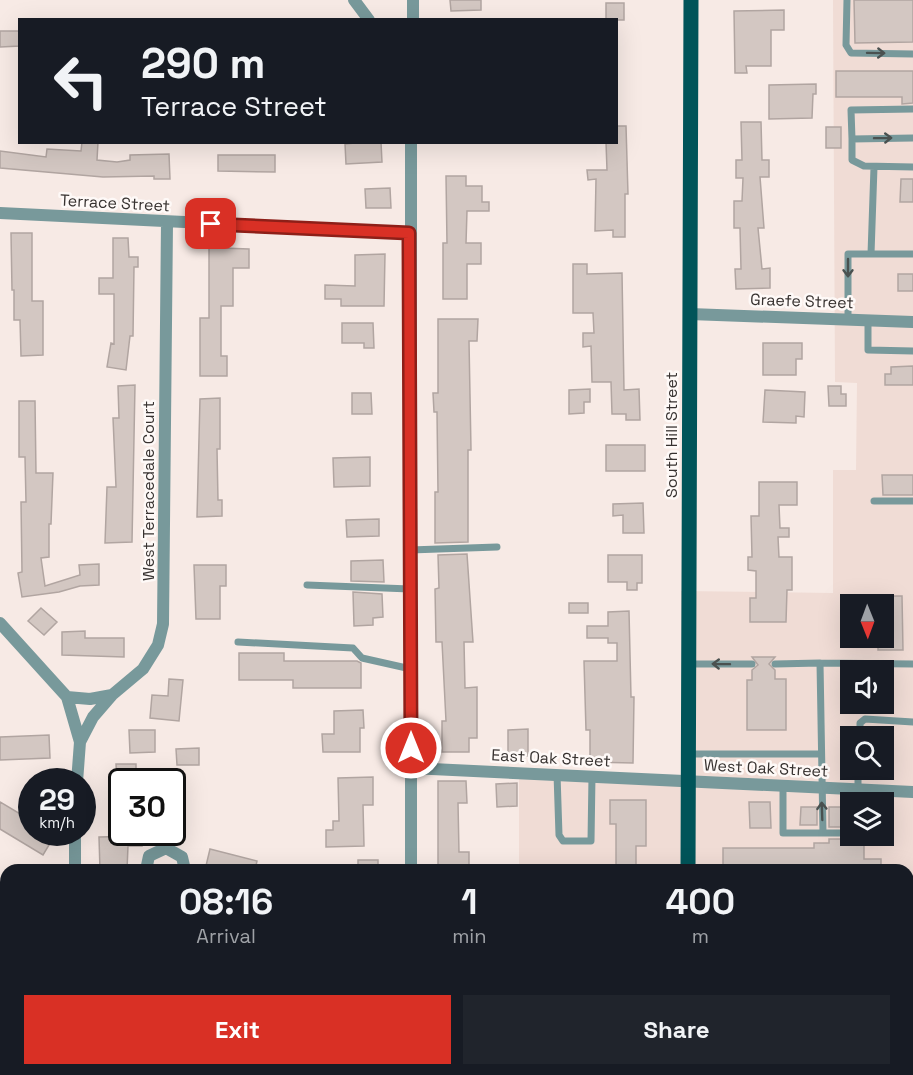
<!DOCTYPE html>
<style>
body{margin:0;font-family:"Space Grotesk",sans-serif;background:#20242c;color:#f1f3f6;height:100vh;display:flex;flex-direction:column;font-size:22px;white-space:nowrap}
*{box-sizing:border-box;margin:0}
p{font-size:20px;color:#9ea1a6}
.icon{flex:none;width:33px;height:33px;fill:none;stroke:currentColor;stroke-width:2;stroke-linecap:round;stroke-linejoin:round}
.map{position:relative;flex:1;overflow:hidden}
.details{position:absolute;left:0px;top:864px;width:914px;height:212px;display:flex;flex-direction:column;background:#171b24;border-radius:18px 18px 0 0;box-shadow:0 6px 24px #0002}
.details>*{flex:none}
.hud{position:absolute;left:18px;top:18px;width:600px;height:126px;border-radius:0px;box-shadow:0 6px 24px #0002;background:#171b24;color:#f1f3f6;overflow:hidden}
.needle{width:39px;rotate:179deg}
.fabs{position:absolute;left:840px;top:594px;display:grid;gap:12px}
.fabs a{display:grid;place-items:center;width:54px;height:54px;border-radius:0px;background:#171b24;box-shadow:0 6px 24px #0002;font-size:30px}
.speed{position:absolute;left:18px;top:768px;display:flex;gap:12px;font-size:30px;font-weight:700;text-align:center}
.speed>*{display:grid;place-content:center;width:78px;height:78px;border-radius:50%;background:#171b24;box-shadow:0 6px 24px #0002;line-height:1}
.speed small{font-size:15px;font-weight:400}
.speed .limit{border:3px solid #111;border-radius:9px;background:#fff;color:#111}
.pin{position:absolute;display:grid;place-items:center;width:51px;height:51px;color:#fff;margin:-26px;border-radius:12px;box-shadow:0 3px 9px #0006}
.me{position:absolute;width:66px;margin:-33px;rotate:0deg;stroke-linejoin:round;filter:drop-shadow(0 0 4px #0008)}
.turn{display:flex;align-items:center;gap:21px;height:126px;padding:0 24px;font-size:27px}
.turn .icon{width:78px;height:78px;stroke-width:2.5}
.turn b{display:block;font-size:42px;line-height:51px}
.eta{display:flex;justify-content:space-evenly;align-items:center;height:102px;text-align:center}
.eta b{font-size:36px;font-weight:700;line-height:42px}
.action{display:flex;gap:12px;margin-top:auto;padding:12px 24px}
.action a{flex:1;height:69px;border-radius:0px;background:#d93025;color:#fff;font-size:24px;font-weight:700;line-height:69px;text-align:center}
.action a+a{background:#20242c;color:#f1f3f6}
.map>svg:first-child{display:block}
</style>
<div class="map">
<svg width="913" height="1075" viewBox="0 0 913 1075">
<rect width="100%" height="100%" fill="#f7eae5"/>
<!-- built -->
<path fill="#f0dcd5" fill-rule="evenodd" d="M833,0H913V1075H168V1070H908V870H519V771L684,782L681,591L833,593V470H856L857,383L835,382ZM850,604H884V638H850ZM850,670H884V704H850ZM850,736H884V770H850ZM850,802H884V836H850Z"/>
<!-- building -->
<path fill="#d3c7c2" stroke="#b1a5a1" stroke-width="1.5" d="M450,0H481V10L451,11Z
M854,0H913V42L855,43Z
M606,3H624V20H606Z
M784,10V30H771V66H746L747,73H735L734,11Z
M0,31H20V46L0,47Z
M836,71H913V103L902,104V97H836Z
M816,84V94H813L812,118L769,119V85Z
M741,122H761L762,160H769V177H760L764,228H758L762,269L770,268V288L736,289L735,269H741L740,228H734V201H742L743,178H736V160H742Z
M616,126H626L628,194H625V237H613V230L595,231L596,179L588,180L587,170H607L606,142H616Z
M826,127H841V148H826Z
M82,142H98L97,160L117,162L130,160V155L169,154L170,179H154V176L103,177L0,168V151L46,157L47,149L81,151Z
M365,142H381L382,162L346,164L345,144Z
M218,155H275V172L218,171Z
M446,176H466V186H482V202H489V211H467L466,243H481V264H467V299H443V243H447Z
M901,179H913V202H900Z
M390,188L391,208H366L365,189Z
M11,233H32V301H43V355L21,356L20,320H14V290H12Z
M113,238H128L129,257H138V267H134L133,336H130L126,370L107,367L111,343L114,344V294H99V278H113Z
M209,241H222V248L249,249V268H233V306H221V356H227V376H200V318H209Z
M385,254L384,306H341V299H325V285L355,286V255Z
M573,264H587V274L622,273L624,390L639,389L640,420H626V414H612L611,382H592L591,346L583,347V333H594L593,313H573Z
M898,274H913V291H898Z
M438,319H478L477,341H469L471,450H468V542L435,543V492H438L437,412H434L433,393H438Z
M342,323H373L374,348H364V343H342Z
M763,343H802V359H796V375H763Z
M913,366V385H885V374H891V367Z
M135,385L132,542L105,543L107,487H116L113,418H119L118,386Z
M828,386H841V394H846V406H829Z
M590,389V402H584V413L569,414V390Z
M765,390L805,392L804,417L796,416V423L763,422Z
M352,393H371L372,414H352Z
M220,398V449H217L218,500H222V516L197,517L200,399Z
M19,401H35L36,473H53L51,524H49V557L41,558L45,586L80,575L79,565L99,564V585L80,586L59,592L22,597L18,573L22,572L21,502H26L25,457H19Z
M606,445H645V471H606Z
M370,457V486L334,487L333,458Z
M882,475H913V495H883Z
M759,482H797V505H779L780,528H789V537H778L779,557H792V590H787L786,622H750V598H756V571L748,570V557H752L751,516H759Z
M643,503L644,533H623V515L613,516V504Z
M379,519V536L347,537L346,520Z
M467,554L473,642H464L465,688L477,687V738H469V752H442V721H446L442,642H436L435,589L439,588L438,555Z
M608,555H642V583H637V590H627V582H608Z
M383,560L384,582L351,581V561Z
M194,565H226V586H220V619H196Z
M353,592L382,594L383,617L373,618V625L354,626Z
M884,596H902L903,650H878V638H884Z
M569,603H588V613H569Z
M41,608L57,622L44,635L28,621Z
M629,611L631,697H634L633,763L590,762V730H586L584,661H617V643H608V638H587V626H608V612Z
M85,631V638H124V657L62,655V632Z
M239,653H284V661H357L361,663V688H293V680H239Z
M752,657H775L769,664L775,670V679H786V730H747V680H752V670L758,665Z
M169,679L183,680L179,721L150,718L152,695L168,696Z
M363,710L364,728H360V752H323L322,734H334V711Z
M528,729V756H508V730Z
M129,730H155V752L130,753Z
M49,735L50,758L0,760V737Z
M199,748V765H177L176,749Z
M116,764H136V782H117Z
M373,777V805H363L364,846L326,847V830H333V821H339L338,778Z
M438,781H466L467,803H458L459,852H469V870H438Z
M517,783V806L497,807L496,784Z
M610,800H646V846H636V870H616V824H610Z
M0,802L32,821V832H50L55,835L43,855L0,829Z
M749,802H770L771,828H750Z
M801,807H817V825H800Z
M829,807H850V827H829Z
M141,836L142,846H128L127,870H100L99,837Z
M829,839H850V843H864V859H881V870H723V848H814V843H829Z
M210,849L257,861L255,870H205Z
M358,860H378V870H358Z"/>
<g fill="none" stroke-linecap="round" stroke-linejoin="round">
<!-- lane -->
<path stroke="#78999b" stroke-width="7" d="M847,0L846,45L851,53L913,54
M913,109L851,110L852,139L913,138
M852,139V160L864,166L913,167
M871,254L874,167
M848,319V254H913
M868,320V350L913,351
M874,501H913
M410,550L497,547
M307,585L410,589
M238,642L353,648L362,658L411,669
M820,663L913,664
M689,664H752
M775,664L820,663L823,833
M860,736V723L865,719L913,722
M689,754H821
M557,774L559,835L563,841H591L592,776
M783,786V833H850
M858,802V770
M0,942L6,947
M908,949H913
M908,1031H913
M546,1070V1075
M579,1070V1075
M886,1070V1075"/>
<!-- street -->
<path stroke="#78999b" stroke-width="12" d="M354,0L369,20
M413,20V0
M411,142V870
M0,213L409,233
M690,314L913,322
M0,623L67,697L80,742L77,782
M67,697L90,699L112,695L143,669L158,645L163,624L167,223
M80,742L93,717L112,695
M411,768L913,792
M75,870V832
M146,870L149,856L166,848L182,857L185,870
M0,977L6,981
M908,1055H913
M412,1070V1075
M164,1075L165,1070"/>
<!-- primary -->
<path stroke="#005459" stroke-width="15" d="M688,870L691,0
M687,1075V1070"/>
</g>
<!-- one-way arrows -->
<defs><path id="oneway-shaft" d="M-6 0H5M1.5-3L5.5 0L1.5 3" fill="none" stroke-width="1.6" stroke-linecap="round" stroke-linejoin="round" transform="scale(1.5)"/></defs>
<g stroke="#4a5150">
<use href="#oneway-shaft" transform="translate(876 53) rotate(1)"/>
<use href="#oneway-shaft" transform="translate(883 138) rotate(-1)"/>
<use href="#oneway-shaft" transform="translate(848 268) rotate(90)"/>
<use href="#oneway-shaft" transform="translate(721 664) rotate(-179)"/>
<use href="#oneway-shaft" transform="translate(822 811) rotate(-92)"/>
</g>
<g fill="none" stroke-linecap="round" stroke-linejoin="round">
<defs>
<path id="route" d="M211,224L409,233L411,748"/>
</defs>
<!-- route casing -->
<use href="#route" stroke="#8d1f18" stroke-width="15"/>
<!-- route -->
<use href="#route" stroke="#d93025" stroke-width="10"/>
</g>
<g text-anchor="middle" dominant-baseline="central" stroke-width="5" stroke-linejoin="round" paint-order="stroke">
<!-- street labels -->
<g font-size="16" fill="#373230" stroke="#fef9f7">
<text transform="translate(115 203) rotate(3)">Terrace Street</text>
<text transform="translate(802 301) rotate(2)">Graefe Street</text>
<text transform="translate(671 435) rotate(-90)">South Hill Street</text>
<text transform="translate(148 491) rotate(-90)">West Terracedale Court</text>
<text transform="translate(551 758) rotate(3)">East Oak Street</text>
<text transform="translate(766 768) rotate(3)">West Oak Street</text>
</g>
</g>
</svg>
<div class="fabs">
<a><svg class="needle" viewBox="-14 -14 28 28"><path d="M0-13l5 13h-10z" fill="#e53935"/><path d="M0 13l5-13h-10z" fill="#9ea1a6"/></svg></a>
<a><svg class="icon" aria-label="sound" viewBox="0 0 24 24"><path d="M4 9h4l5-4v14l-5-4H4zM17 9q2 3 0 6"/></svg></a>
<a><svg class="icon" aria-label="search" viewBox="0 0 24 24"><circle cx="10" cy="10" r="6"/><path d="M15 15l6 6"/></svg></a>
<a><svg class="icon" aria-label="layers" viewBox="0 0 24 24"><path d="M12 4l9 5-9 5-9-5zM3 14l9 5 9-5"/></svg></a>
</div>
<div class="speed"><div>29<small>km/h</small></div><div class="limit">30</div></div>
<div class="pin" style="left:211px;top:224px;background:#d93025"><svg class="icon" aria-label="arrive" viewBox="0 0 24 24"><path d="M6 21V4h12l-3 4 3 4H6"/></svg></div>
<svg class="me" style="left:411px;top:748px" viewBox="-20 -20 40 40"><circle r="17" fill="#d93025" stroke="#fff" stroke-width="3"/><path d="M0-11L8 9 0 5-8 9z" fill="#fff"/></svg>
<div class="hud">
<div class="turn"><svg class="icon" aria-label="left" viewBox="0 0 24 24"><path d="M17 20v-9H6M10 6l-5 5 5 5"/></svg><div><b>290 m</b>Terrace Street</div></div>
</div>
<section class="details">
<div class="eta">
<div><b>08:16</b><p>Arrival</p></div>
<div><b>1</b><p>min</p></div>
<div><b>400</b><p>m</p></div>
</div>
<div class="action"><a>Exit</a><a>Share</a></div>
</section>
</div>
